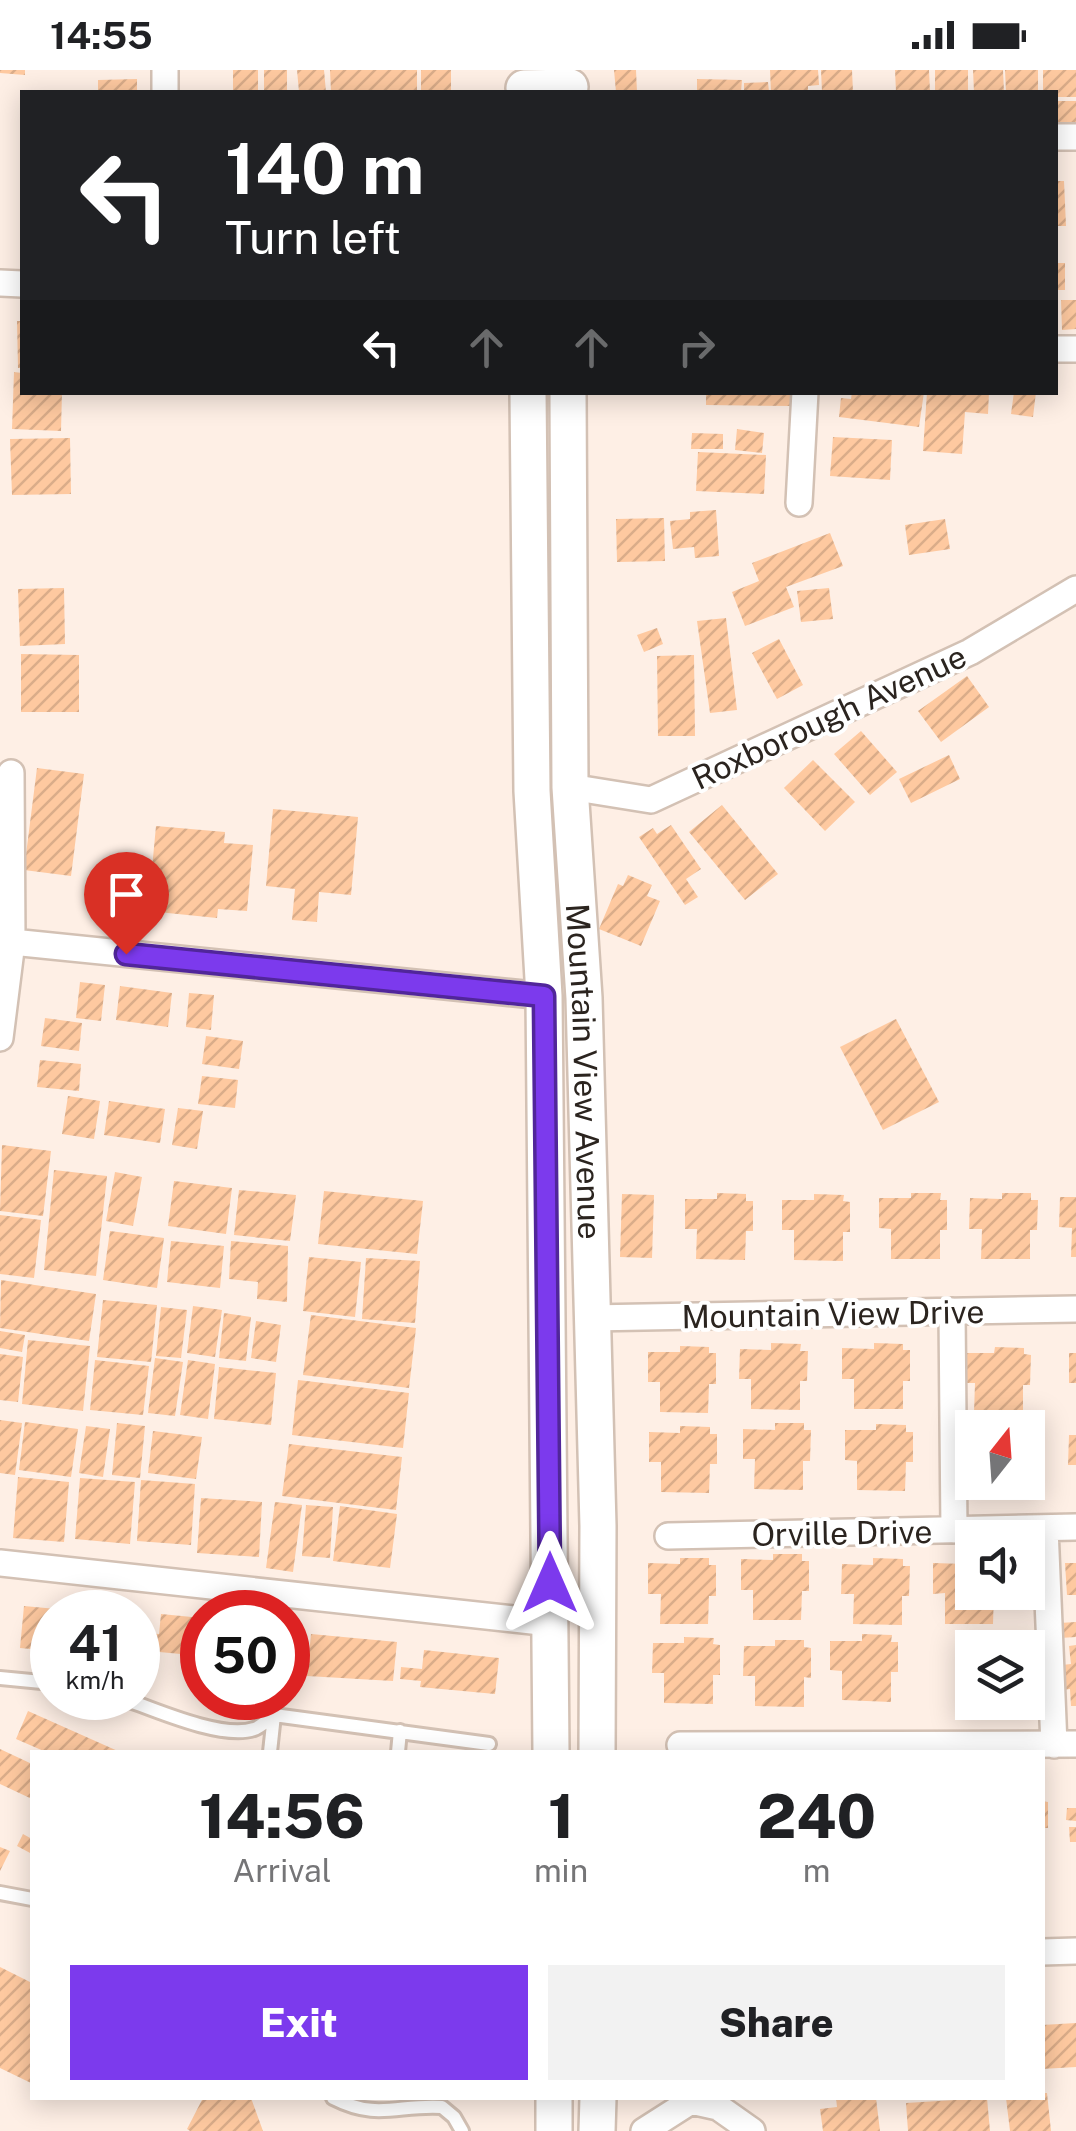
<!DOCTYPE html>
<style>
body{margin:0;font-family:"Public Sans",sans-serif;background:#f2f2f2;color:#202124;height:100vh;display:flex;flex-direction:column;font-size:38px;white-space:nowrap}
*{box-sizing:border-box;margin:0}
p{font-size:32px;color:#757577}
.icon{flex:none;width:55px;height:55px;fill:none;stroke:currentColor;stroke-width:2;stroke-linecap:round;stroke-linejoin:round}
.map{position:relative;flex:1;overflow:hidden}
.panel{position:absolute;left:30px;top:1680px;width:1015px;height:350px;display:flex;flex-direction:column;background:#fff;border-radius:0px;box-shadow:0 5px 25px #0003}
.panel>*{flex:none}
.top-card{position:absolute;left:20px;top:20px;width:1038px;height:305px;border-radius:0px;box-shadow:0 5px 25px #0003;background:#202124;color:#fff;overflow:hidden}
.needle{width:65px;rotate:17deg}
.fabs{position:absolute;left:955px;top:1340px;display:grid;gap:20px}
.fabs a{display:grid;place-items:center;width:90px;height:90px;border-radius:0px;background:#fff;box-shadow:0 5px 25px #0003;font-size:50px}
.speed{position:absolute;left:30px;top:1520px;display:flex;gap:20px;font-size:50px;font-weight:700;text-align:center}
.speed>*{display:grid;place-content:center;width:130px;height:130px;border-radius:50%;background:#fff;box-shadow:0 5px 25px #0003;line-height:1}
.speed small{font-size:25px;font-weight:400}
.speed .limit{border:15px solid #d22;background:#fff;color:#111}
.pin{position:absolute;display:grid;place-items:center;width:85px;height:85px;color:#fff;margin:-102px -42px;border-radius:50% 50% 50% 0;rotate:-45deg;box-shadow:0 0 10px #0007}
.pin .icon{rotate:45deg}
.me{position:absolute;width:110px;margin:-55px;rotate:0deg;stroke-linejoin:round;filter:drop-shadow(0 0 8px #0008)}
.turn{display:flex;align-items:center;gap:35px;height:210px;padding:0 40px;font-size:45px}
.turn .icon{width:130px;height:130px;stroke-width:2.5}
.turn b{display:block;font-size:70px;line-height:85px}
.lanes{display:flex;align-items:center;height:95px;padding:0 40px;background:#0003;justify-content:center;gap:50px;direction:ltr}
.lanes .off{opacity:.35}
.eta{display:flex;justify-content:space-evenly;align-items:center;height:170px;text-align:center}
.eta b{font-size:60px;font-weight:800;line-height:70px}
.button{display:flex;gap:20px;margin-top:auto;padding:20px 40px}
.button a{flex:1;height:115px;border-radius:0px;background:#7c3aed;color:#fff;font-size:40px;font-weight:800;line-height:115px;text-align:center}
.button a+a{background:#f2f2f2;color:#202124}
.status{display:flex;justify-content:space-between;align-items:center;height:70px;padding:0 50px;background:#fff;direction:ltr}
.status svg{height:28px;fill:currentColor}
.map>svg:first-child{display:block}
</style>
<div class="status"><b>14:55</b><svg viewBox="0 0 49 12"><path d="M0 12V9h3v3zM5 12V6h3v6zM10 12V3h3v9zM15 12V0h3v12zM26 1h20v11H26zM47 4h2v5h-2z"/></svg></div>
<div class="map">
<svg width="1076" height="2061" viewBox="0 0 1076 2061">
<defs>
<pattern id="building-hatch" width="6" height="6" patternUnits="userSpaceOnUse" patternTransform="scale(2.5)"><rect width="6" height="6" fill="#fec9a0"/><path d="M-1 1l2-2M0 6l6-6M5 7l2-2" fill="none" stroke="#daac89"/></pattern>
</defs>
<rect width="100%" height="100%" fill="#feefe5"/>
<!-- building -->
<path fill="url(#building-hatch)" d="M0,0H25V5L0,3Z
M233,0H258V22H233Z
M264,0H287V22H264Z
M297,0H324L326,22H299Z
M330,0H417V22H331Z
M421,0H451V22H421Z
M614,0H636L637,22H616Z
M770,0H818L819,15L808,16V22H771Z
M821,0H852L853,22H822Z
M895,0H929L930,22H896Z
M935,0H968V22H935Z
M973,0H1003L1004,22H974Z
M1005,0H1038V22H1006Z
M1043,0H1076V27H1055V22H1043Z
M137,9V22H98V10Z
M697,9L742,10L741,22H697Z
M768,12L769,22H744V13Z
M1055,31H1076V55L1055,56Z
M1055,111H1064L1066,156H1055Z
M1055,193H1065V220H1055Z
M1061,230H1076V259L1062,260Z
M17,251H22V298H18Z
M14,302L22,303V322H62L61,361L12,359Z
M706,322H791V336L706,335Z
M852,322H924L919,357L839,347L841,328L851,329Z
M927,322H989L988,344L965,342L962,384L923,381Z
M1014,322H1036L1033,347L1011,344Z
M737,359L764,363L762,383L735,380Z
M692,363L723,364V379H691Z
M833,367L892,370L890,410L830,406Z
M70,368L71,424L12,425L10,369Z
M698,382L766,385L764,424L696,421Z
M716,440L719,486L695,488L694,477L673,479L670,451L690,449V442Z
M664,448L665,491L617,492L616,449Z
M945,449L950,479L909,485L905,455Z
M830,463L843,496L786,517L794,537L745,556L732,522L759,511L752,493Z
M64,518L65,574L20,576L18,519Z
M829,518L833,549L801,552L797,521Z
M726,548L737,640L710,643L697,551Z
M657,558L663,574L644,582L637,565Z
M779,569L803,615L777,629L752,583Z
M21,584L79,585V642H21Z
M694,585L695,666H658L657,586Z
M967,606L989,637L941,672L918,641Z
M861,661L897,702L870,725L834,684Z
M949,685L960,709L911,733L899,709Z
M813,690L855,732L825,761L784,718Z
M37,698L84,704L71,806L24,800Z
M722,735L778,804L745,830L689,762Z
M273,739L358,747L351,825L319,822L317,852L292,850L295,819L266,816Z
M671,755L701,799L686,809L698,827L685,835L639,767L653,758L657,764Z
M156,756L225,762L224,773L253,775L247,841L218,839L217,848L148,841Z
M628,805L652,815L647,826L660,831L641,876L599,859L618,814L623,816Z
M80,912L105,915L101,951L76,948Z
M120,916L172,923L168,957L116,950Z
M189,923L214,925L211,960L186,957Z
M45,948L82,953L79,981L41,976Z
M896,949L939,1032L883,1060L840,977Z
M206,966L243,971L239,999L202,994Z
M40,990L81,994L79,1021L37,1017Z
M202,1006L238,1010L235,1038L198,1034Z
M68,1026L100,1031L94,1069L62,1064Z
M109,1031L165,1039L160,1073L104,1065Z
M178,1038L203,1041L197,1079L172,1075Z
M2,1075L51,1081L43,1146L0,1141Z
M54,1100L107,1106L96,1206L44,1200Z
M115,1102L142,1107L133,1156L106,1151Z
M174,1111L232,1118L226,1164L168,1156Z
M239,1120L296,1125L290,1171L234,1165Z
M324,1121L423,1131L417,1184L318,1174Z
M717,1123L746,1124V1131H753V1161H746L745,1190L696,1189L697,1159H685V1129H717Z
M911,1123H941L940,1130H947V1160H940V1189H891V1159L879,1158V1128H911Z
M1002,1123H1031V1130H1038L1037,1160H1030V1189H981L982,1159H969L970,1128L1002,1129Z
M622,1124L654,1125L652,1188L620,1187Z
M814,1124L844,1125L843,1131L850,1132V1162H843V1191L794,1190V1160H782V1130H814Z
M1060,1127H1076V1187H1071L1072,1158L1059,1157Z
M0,1145L41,1150L34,1208L0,1204Z
M110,1161L164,1168L157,1218L103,1210Z
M171,1171L224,1176L220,1218L167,1212Z
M231,1171L288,1176L287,1232L257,1229L258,1212L229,1209Z
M309,1187L361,1192L355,1247L303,1241Z
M366,1188L420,1191L415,1253L362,1249Z
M1,1210L96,1224L89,1271L0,1258Z
M103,1230L157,1235L151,1292L97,1287Z
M193,1236L222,1240L215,1287L187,1283Z
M161,1237L187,1240L181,1288L156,1286Z
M224,1243L251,1247L246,1291L219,1288Z
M311,1245L416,1258L409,1318L303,1305Z
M256,1251L281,1255L276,1292L251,1288Z
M0,1261L25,1265L22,1282L0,1278Z
M28,1270L90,1276L83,1341L22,1334Z
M771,1273L801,1274L800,1281H808L807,1311H800V1340L751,1339V1309H739L740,1279L771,1280Z
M874,1273L903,1274V1280H910V1311H903V1339H854V1309H842V1278L874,1279Z
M680,1276L709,1277V1283H716V1314H709L708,1343L660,1342V1312H648V1282H680Z
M995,1277L1024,1278V1284L1031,1285L1030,1315H1023V1344L974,1343L975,1313H963V1283H994Z
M1069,1283H1076V1313H1069Z
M0,1284L23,1287L18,1332L0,1330Z
M155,1288L183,1292L175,1346L148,1343Z
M95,1290L149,1296L143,1345L90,1340Z
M188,1290L215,1294L208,1349L180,1345Z
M219,1297L276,1303L271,1355L214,1349Z
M298,1310L409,1323L403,1378L292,1365Z
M0,1350L22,1353L15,1405L0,1403Z
M25,1352L78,1359L71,1407L19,1400Z
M117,1353L145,1356L140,1408L112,1405Z
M775,1353H804V1360H811L810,1391H803V1420L754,1419L755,1389H743V1359L775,1360Z
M876,1354L906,1355V1362H913V1392H906L905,1421L857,1420V1391L845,1390V1360H876Z
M86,1356L110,1359L103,1407L79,1403Z
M680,1356L710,1357V1364H717V1394H710L709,1423L661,1422V1392H649V1362L680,1363Z
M1028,1358H1035L1034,1365H1041V1396H1034L1033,1425L985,1424V1412H1028Z
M153,1361L202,1367L196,1409L148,1403Z
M1069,1365H1076V1395H1068Z
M289,1374L402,1387L396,1440L282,1426Z
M18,1407L69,1412L64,1472L13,1468Z
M80,1408L135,1412L130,1474L75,1469Z
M141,1410L195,1414L191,1475L137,1471Z
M201,1428L262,1432L259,1487L197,1483Z
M275,1432L302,1435L293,1502L266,1498Z
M306,1435L333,1437L330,1488L302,1486Z
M340,1436L397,1444L390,1498L333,1491Z
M773,1484H802V1491H809V1521H802L801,1550H753V1520H741V1489L773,1490Z
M680,1488H709V1495H716V1526H709L708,1554H660L661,1524H648V1493L680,1494Z
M873,1488L903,1489V1496H910L909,1526H902V1555L853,1554L854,1524H841L842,1494L873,1495Z
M964,1488H972V1522H994L993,1554H945V1523L933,1524V1493L965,1494Z
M1065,1493H1076V1525H1067Z
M24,1536L67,1540V1542H52V1581L20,1578Z
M161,1544L202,1548V1586L138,1580V1562L159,1564Z
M1076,1552V1567L1060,1568L1059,1553Z
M311,1564L397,1572L393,1611L307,1606Z
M862,1564L892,1565L891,1572H898V1602H891V1632L842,1630V1601L830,1600V1571H862Z
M684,1567L714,1568L713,1574L720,1575V1605H713V1634L664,1633V1603H652L653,1573H684Z
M775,1570H804V1577L811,1578V1608L804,1607V1637L755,1636V1606H743L744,1576H775Z
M1076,1575V1636H1071L1070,1619L1064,1620L1062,1595L1071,1594L1069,1576Z
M424,1580L499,1588L495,1624L420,1617L421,1611L400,1609L401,1597L422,1599Z
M28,1641L120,1682H46L16,1669Z
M0,1679L32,1694V1729L0,1714Z
M1042,1731L1048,1732V1758H1042Z
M1067,1738H1076V1751L1066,1750Z
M1069,1757H1076V1772H1070Z
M23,1764L32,1769V1784L17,1776Z
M0,1777L10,1781L0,1801Z
M0,1897L32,1913L31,2013L0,1998Z
M1076,1953V1997L1042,1999V1955Z
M1042,2023H1047L1051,2061H1010L1006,2028H1042Z
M203,2028H251L263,2061H190L187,2059Z
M836,2028H876L880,2061H823L820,2039L837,2037Z
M987,2028L990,2061H908L906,2033Z"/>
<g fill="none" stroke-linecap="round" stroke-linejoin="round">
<defs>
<path id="lane" d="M0,1608L52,1613
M122,1628C153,1639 222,1670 254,1659C261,1657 268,1649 274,1645L270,1682
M275,1628L274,1645L489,1674
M398,1682L400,1661
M0,1823L32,1829
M333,2028C378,2051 398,2034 442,2037L454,2047L462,2061"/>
<path id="street" d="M165,0V22
M1055,67H1076
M0,213L22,214
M1055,279H1076
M799,433L805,322
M570,717L651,730L970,582L1076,519
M12,872L544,926
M0,968L12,872L11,703
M952,1241L954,1460
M591,1248L1076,1239
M1045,1458L1054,1675
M668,1466L1076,1457
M0,1493L550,1553
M680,1675L1076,1674
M1042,1882L1076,1881
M644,2061L691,2031L718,2037L752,2061"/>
<g id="secondary">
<path d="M524,18L570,17"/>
<path d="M528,322L532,721L544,926L551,1682"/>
<path id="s1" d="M568,322L570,717L584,928L598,1456L597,1682"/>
<path d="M554,2028V2061"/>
<path d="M597,2061L598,2028"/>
</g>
</defs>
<!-- lane casing -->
<use href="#lane" stroke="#d3c1b4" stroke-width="18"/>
<!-- street casing -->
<use href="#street" stroke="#d3c1b4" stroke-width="30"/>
<!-- secondary casing -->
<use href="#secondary" stroke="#d3c1b4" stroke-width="40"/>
<!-- lane -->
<use href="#lane" stroke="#fff" stroke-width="12"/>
<!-- street -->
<use href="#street" stroke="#fff" stroke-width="25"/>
<!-- secondary -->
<use href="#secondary" stroke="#fff" stroke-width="35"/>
</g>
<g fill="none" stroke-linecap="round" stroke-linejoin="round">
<defs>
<path id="route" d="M126,884L544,926L550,1513"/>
</defs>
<!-- route casing -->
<use href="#route" stroke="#51269a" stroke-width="25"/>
<!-- route -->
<use href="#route" stroke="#7c3aed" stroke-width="18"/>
</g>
<g text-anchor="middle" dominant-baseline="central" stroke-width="8" stroke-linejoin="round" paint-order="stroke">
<!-- street labels -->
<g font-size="32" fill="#2b241f" stroke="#fff">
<text transform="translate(829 647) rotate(-25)">Roxborough Avenue</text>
<text stroke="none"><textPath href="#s1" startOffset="680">Mountain View Avenue</textPath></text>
<text transform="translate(833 1244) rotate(-1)">Mountain View Drive</text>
<text transform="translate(842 1463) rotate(-1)">Orville Drive</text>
</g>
</g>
</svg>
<div class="fabs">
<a><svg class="needle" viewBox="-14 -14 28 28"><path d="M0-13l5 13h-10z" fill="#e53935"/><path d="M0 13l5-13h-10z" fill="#757577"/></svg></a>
<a><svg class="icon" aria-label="sound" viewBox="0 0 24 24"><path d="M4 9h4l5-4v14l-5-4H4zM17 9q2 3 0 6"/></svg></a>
<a><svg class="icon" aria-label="layers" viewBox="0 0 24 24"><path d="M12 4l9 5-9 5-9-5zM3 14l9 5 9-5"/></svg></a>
</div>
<div class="speed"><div>41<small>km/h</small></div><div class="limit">50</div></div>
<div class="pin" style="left:126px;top:884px;background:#d93025"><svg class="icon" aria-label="arrive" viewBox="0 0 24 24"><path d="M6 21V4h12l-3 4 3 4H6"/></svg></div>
<svg class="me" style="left:550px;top:1513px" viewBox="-20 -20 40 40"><path d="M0-17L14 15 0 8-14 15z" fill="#7c3aed" stroke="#fff" stroke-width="4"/></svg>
<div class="top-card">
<div class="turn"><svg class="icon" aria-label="left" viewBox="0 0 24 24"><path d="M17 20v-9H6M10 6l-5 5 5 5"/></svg><div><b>140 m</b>Turn left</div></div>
<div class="lanes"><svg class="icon" aria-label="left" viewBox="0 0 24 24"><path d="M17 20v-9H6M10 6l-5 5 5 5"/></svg><svg class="icon off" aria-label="ahead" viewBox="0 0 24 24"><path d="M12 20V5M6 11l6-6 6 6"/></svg><svg class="icon off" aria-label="ahead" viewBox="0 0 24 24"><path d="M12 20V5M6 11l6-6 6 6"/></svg><svg class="icon off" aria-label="right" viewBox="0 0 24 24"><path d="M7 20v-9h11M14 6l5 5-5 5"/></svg></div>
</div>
<section class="panel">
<div class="eta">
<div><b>14:56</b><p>Arrival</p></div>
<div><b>1</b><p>min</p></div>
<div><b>240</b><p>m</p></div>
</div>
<div class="button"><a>Exit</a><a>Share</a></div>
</section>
</div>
